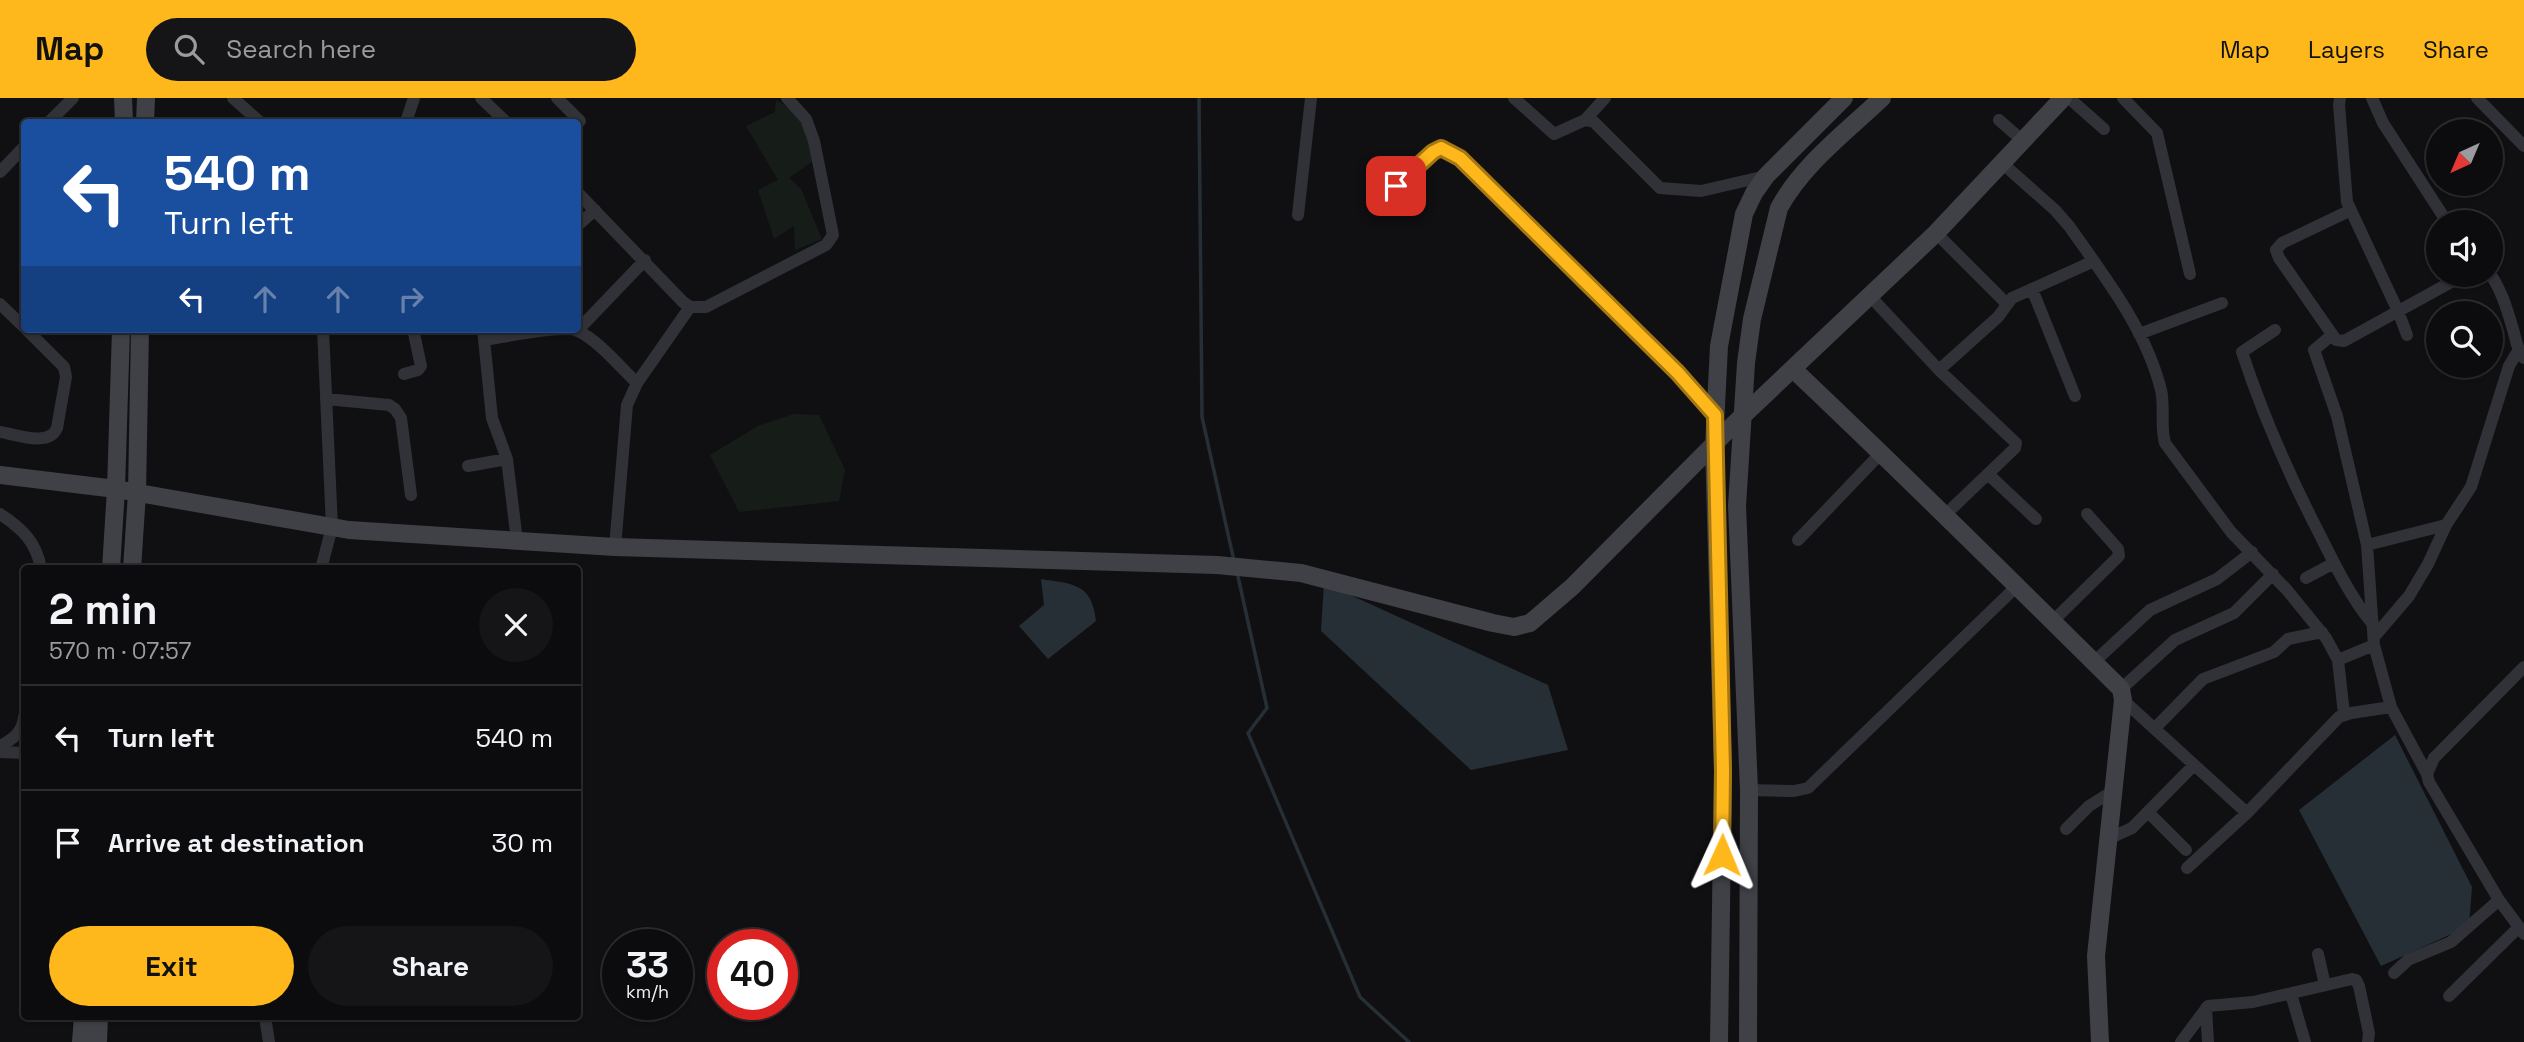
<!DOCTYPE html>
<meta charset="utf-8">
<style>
body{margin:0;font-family:"Space Grotesk",sans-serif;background:#151517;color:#f1f3f6;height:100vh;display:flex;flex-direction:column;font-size:26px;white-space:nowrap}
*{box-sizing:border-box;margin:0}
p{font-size:23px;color:#9a9b9e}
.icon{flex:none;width:38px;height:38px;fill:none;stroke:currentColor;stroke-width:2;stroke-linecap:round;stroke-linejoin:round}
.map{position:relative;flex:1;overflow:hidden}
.details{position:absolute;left:21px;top:467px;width:560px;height:455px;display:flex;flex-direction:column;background:#0c0c0e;border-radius:7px;box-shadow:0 2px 5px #0004,0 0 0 2px #2c2c2e}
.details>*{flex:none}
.top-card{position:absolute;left:21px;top:21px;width:560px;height:214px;border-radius:7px;box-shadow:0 2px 5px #0004,0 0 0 2px #2c2c2e;background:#1a4fa0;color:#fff;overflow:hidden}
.needle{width:46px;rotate:224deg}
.controls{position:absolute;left:2426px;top:21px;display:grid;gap:14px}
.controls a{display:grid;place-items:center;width:77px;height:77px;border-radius:50%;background:#0c0c0e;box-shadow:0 2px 5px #0004,0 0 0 2px #2c2c2e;font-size:35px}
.speed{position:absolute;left:602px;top:831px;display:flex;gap:14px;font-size:35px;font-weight:700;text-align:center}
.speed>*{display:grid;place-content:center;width:91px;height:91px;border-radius:50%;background:#0c0c0e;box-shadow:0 2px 5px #0004,0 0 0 2px #2c2c2e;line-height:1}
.speed small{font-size:18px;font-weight:400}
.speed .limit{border:10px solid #d22;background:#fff;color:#111}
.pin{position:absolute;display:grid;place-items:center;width:60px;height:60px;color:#fff;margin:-30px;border-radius:14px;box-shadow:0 4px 10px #0006}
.me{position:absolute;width:77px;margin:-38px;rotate:1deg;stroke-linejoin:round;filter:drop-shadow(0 0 5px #0008)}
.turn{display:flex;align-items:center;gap:24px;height:147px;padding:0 28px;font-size:32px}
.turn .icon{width:91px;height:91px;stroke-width:2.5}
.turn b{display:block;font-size:49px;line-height:60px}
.lanes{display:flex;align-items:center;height:66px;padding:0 28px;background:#0003;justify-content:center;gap:35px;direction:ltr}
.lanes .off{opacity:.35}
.round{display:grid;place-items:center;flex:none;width:74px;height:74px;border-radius:37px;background:#151517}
.headline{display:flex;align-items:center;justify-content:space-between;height:119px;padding:0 28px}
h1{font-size:42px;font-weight:800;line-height:52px}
.cta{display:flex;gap:14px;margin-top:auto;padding:14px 28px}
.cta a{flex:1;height:80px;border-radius:42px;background:#feb81c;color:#111;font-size:28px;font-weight:800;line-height:80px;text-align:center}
.cta a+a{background:#151517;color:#f1f3f6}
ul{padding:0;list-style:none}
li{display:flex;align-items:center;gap:21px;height:105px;padding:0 28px;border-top:2px solid #2c2c2e}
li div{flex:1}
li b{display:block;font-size:26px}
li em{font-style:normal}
header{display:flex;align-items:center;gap:42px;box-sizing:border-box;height:98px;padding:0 35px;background:#feb81c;color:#111}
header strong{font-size:33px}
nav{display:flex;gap:38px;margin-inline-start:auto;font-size:24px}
.search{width:490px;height:63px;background:#151517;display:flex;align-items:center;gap:18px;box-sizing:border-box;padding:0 24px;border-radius:38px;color:#9a9b9e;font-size:26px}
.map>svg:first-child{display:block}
</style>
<header>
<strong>Map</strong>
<div class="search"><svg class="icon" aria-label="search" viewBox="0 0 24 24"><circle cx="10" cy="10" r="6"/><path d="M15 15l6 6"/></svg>Search here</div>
<nav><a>Map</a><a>Layers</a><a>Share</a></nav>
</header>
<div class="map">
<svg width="2524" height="944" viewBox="0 0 2524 944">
<rect width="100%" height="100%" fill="#101012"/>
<!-- green -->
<path fill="#161d18" d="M776,2L796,14L809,40L813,63L789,80L801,91L822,141L795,152L794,128L774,141L758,92L778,82L746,28L775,14Z
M793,316L819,317L845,372L839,403L739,414L710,357L758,328Z"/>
<!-- water -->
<path fill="#262f36" d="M1041,481C1073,486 1092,485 1096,523L1048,561L1019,528L1044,507Z
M1324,485L1548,587L1568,652L1471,672L1321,533Z
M2395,637L2472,789L2469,828L2381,868L2299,712Z"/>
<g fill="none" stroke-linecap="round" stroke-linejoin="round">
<!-- stream -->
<path stroke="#262f36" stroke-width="3.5" d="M1199,0L1202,319L1234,463
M1237,474L1267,610L1248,635L1360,899L1409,944"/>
<!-- street -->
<path stroke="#313237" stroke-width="12" d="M233,0L260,24
M481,0L506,24
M557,0L580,23
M1514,0L1554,36L1585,22L1594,24L1660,90L1701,93L1766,78
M2069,0L2104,31
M2123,0L2157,35L2190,176
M2340,0L2339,7L2347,104L2398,213L2407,237
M2372,0L2383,25L2447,124
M2477,0L2524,48
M1585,22L1605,0
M1999,22L2023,43
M49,24L73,0
M406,24L414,0
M2002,65L2055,112L2069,128C2104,178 2146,231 2161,292C2165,309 2160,328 2165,345L2231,434L2287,492L2326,540L2338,562L2344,616
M0,74L24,49
M578,95L683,204L690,209H706L826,147L833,137L814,43L806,21L787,0
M1378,105L1433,54L1441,50L1460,60L1677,274L1715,317
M2351,112L2282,145L2276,152L2279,160L2336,242L2344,243L2464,177
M1298,117L1311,0
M578,127L595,112
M1936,135L2007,206
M2490,176C2501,191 2507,211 2512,228C2516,240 2516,250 2524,260
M2032,191L2075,298
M1870,198L1939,272L2016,345L2015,350L1946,416
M0,206L24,229
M483,231L492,320L507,361L517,443
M2275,232L2242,254C2263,318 2289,377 2320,437C2335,467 2350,498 2371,524
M577,233L645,162
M2139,236L2222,205
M2332,237L2314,252L2337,318L2367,447L2374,547L2391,609L2427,676
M485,242C505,239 562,226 578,233C598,242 621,270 637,285
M1939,272L1998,219L2012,200L2094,163
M404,276L418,272L421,268L413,231
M326,301L389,307L395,311L401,320L411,397
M0,334C18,337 49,349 57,330L66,279L64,269L26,231
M468,368L507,361
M1989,377L2036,421
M0,416C22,430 37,445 41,471
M1798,442L1881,355
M2367,447L2446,427
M615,449L627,307L637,285L690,209
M321,471L332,429L323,231
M2306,480L2334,465
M2053,523L2119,458L2118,451L2087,416
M2374,539L2409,498L2428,466L2446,427L2471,389L2509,268L2518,253
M2338,562L2374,547
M2094,564L2150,512L2217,481L2252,454
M2524,569L2434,660L2427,676L2429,684L2499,802L2524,836
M2121,591L2175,542L2234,515L2273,476
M2123,602L2247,715
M2155,630L2203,581L2274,554L2288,541L2322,534
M0,648C13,641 23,634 24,619
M0,654L24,655
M1749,692L1794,693L1808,690L2016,489
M2148,714L2186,752
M2066,731L2089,708L2113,693
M2108,741L2132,730L2194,667
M2187,770L2247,715L2339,619L2351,615L2391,609
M2318,856L2325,887
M2394,875L2408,862L2451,844L2499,802
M2291,896L2305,944
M2449,898L2519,829
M2206,910L2208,944
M265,919L269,944
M2181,944L2208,908L2253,904L2352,881L2356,882L2359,888L2369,935L2368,944"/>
<!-- secondary -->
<path stroke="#3f4147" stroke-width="18" d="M123,0L124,24
M145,24L146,0
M1794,272C1905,377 2013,484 2121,591L2123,602L2096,858L2100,944
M0,377L116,391L349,432L615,449L1217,467L1301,475L1493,525L1514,529L1530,525L1572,489L1732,328L1936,135L2063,0
M111,471L116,391L121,231
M132,471L137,395L140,231
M81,944L83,919
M98,944L99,919
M1719,944L1723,673L1714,348L1719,248L1744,116L1754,95L1766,78L1844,0
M1748,944L1749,692L1737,408L1746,265L1752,221L1779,110C1803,66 1846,34 1882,0"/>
</g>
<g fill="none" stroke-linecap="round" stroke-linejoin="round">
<defs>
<path id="route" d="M1396,88L1433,54L1441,50L1460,60L1677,274L1715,317L1723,673L1722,757"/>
</defs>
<!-- route casing -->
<use href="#route" stroke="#a57812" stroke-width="18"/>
<!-- route -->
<use href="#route" stroke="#feb81c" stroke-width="12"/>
</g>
</svg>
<div class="controls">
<a><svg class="needle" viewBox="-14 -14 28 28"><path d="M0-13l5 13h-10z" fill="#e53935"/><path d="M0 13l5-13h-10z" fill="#9a9b9e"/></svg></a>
<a><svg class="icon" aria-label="sound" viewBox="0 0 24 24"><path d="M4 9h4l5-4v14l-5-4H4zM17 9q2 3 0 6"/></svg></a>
<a><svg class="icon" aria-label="search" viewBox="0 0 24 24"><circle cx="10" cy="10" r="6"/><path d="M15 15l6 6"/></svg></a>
</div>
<div class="speed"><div>33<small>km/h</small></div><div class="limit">40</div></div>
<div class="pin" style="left:1396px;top:88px;background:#d93025"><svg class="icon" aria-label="arrive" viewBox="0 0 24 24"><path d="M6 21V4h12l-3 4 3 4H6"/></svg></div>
<svg class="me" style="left:1722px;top:757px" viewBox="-20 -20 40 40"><path d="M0-17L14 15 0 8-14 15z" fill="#feb81c" stroke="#fff" stroke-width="4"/></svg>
<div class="top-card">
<div class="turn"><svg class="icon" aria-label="left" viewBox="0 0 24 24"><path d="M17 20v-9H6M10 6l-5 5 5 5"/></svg><div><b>540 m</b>Turn left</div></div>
<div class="lanes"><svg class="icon" aria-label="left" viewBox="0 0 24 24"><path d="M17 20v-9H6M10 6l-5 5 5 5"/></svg><svg class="icon off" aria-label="ahead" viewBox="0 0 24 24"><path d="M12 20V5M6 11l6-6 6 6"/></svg><svg class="icon off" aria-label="ahead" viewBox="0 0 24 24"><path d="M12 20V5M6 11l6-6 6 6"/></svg><svg class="icon off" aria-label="right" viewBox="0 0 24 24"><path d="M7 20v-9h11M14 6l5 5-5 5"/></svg></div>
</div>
<section class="details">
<div class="headline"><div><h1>2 min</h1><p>570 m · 07:57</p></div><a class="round"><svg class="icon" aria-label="close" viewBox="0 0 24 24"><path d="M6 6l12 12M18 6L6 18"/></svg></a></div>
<ul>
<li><svg class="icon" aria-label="left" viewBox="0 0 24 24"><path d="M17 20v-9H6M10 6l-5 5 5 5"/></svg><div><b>Turn left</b></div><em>540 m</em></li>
<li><svg class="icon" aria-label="arrive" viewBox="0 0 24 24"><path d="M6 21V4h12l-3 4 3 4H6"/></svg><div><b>Arrive at destination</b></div><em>30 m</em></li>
</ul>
<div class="cta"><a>Exit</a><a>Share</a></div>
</section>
</div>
